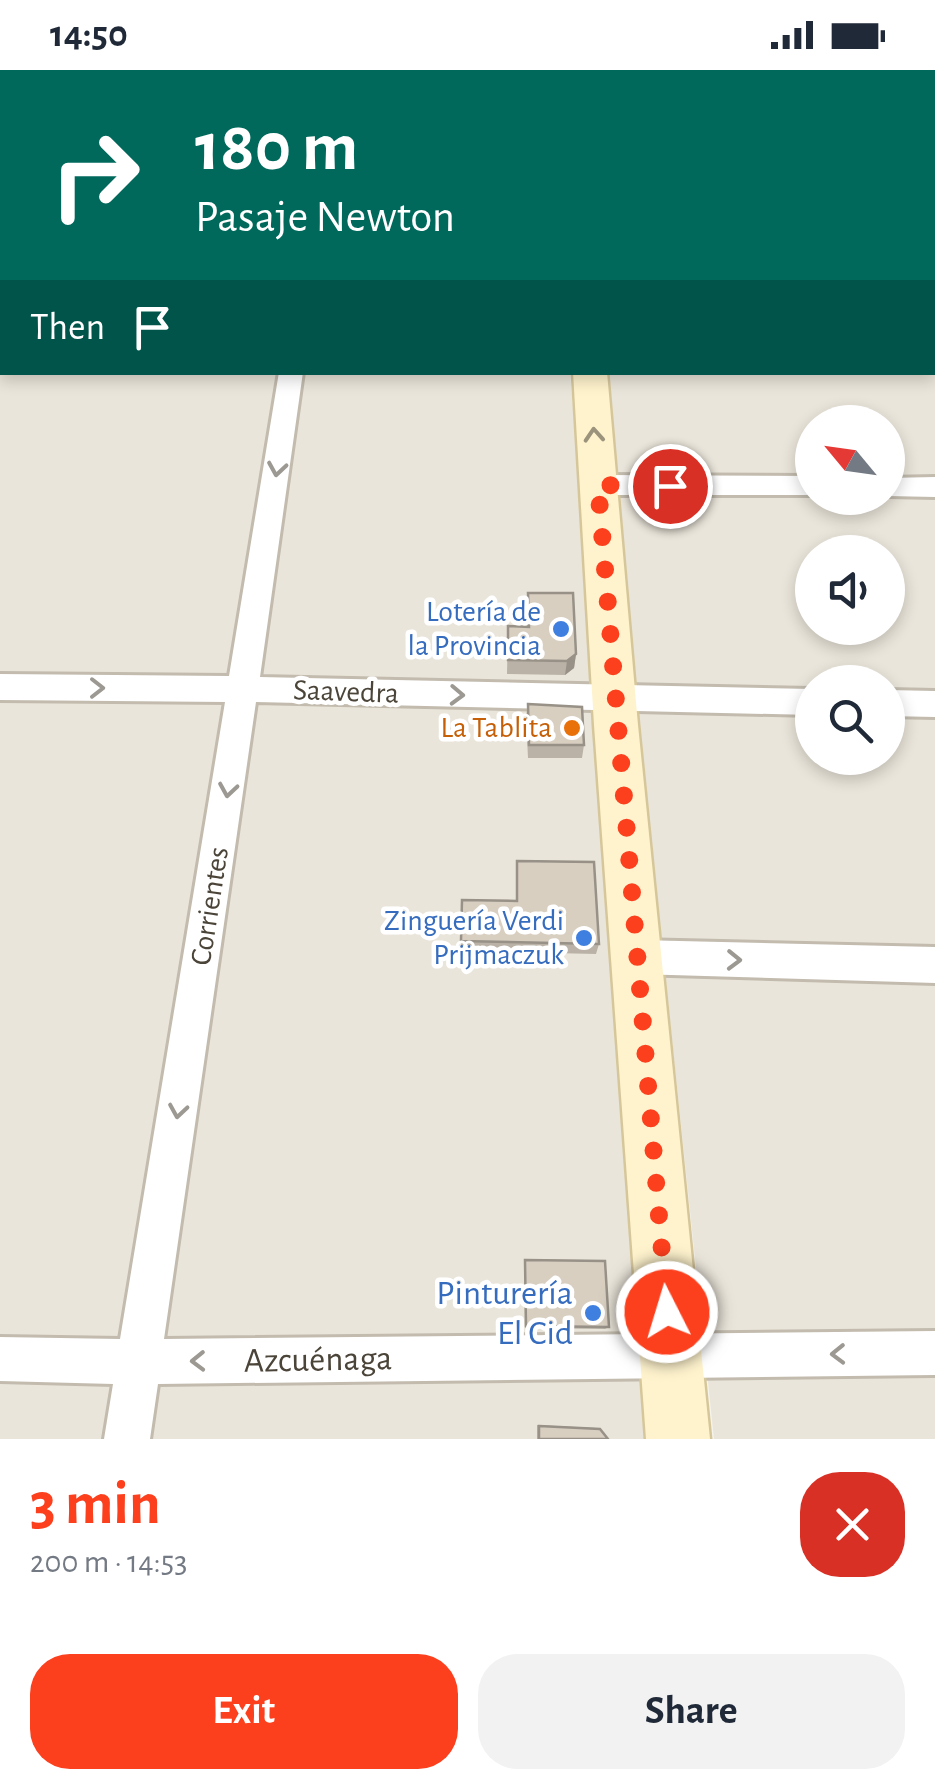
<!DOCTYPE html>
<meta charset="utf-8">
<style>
body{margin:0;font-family:"Alegreya Sans",sans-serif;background:#f2f2f3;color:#1f2937;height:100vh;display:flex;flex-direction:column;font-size:38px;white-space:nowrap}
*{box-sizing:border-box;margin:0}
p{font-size:32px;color:#747a83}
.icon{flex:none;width:55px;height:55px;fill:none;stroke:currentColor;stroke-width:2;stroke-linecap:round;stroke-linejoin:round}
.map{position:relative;height:1369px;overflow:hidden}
.side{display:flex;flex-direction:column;background:#fff;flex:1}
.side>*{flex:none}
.hud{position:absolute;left:0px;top:0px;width:935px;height:305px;box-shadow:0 5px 15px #0003;background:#00695c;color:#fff;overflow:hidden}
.needle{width:65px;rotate:299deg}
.tools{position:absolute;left:795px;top:335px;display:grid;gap:20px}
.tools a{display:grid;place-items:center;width:110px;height:110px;border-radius:50%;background:#fff;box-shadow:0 5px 15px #0003;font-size:50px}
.pin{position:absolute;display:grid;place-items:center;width:85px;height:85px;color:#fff;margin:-42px;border:5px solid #fff;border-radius:50%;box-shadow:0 2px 10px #0007}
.me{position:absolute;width:110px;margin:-55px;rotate:355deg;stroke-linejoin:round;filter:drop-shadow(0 0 8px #0008)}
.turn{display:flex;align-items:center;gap:35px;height:210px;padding:0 30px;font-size:45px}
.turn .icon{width:130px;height:130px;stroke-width:2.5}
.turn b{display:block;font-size:70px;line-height:85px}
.then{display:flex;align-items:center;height:95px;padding:0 30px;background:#0003;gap:20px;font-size:38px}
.round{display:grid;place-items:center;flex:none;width:105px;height:105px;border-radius:40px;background:#f2f2f3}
.head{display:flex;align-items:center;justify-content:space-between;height:170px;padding:0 30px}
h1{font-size:60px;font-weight:700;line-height:75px;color:#fc3f1d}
.action{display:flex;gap:20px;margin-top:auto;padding:20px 30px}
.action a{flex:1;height:115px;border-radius:40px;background:#fc3f1d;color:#fff;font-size:40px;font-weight:700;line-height:115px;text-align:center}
.action a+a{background:#f2f2f3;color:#1f2937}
.status{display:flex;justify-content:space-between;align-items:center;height:70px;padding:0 50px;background:#fff;direction:ltr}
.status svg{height:28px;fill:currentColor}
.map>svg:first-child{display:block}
</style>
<div class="status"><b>14:50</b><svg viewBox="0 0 49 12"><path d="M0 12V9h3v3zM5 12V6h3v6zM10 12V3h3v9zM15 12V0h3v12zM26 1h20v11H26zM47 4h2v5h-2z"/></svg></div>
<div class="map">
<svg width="935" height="1369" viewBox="0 0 935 1369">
<rect width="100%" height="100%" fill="#f6f3ec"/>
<!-- residential -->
<path fill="#eae5da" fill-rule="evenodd" d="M0,0H547L2,2V302L570,303L661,1369H0Z
M570,0H935V1369H714L602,303L932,302V2ZM812,352H888V428H812ZM812,482H888V558H812ZM812,612H888V688H812Z"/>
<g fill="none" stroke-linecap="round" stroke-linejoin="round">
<defs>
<path id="street" d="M325,0H343V2H325Z
M868,0H886V2H868Z
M0,26H2V38H0Z
M932,29H935V41H932Z
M932,122H935V134H932Z
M0,250H2V264H0Z
M932,253H935V269H932Z
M932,279L935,280V302L932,301Z
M279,302H303L260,607L812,619V645L256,632L164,1269L935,1261V1305L158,1314L150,1369H104L113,1314L0,1311V1267L120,1269L225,632L0,630V604L229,606Z
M598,405L812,406V425H598L588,422L584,415L588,408Z
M935,407V427L888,426V408Z
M888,620L935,621V647L888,646Z
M637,870L935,877V913L637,904L624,899L619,887L624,875Z"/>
<path id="secondary" d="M548,0H574L575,2H549Z
M573,302H607L638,655L710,1369H646L594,655Z"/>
</defs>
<!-- street casing -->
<use href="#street" stroke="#c2bbae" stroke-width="6"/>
<!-- secondary casing -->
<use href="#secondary" stroke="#d6c79b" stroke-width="5"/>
<!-- street -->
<use href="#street" fill="#fff" fill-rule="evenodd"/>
<!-- secondary -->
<use href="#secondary" fill="#fff3cd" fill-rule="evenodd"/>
</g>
<!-- wall -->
<path fill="#bab2a6" d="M528,523L576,584L574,598L565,605L507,604L508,556L527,557Z
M528,634L584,675L582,688H528L526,647Z
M517,791L599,874L596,884L461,881L462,830L516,831Z
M525,1190L609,1257L605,1259L525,1258L524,1194Z
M537,1355L596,1358L600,1359L608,1369H537Z"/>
<!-- shaded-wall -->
<path fill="#979187" d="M576,584L574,598L565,605L567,591Z"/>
<!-- building -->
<path fill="#d8cfc1" stroke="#979187" stroke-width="2.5" d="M528,523H573L576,584L567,591L508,590V556L529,557Z
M528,634L582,637L584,675H529Z
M517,791L594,792L599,874L461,871L462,830L517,831Z
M525,1190L605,1191L609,1257L526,1256Z
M539,1356L600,1359L608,1369H539Z"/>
<!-- one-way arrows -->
<defs><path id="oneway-chevron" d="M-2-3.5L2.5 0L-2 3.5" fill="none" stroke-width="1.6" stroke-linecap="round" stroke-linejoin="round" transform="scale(2.5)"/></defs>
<use stroke="#9c937c" href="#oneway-chevron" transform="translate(594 365) rotate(-94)"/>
<g stroke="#9c9892">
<use href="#oneway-chevron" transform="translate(277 399) rotate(99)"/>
<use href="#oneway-chevron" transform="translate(97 618)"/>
<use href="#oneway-chevron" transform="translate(457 625) rotate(2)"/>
<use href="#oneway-chevron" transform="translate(228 720) rotate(99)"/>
<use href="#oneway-chevron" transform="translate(734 890) rotate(1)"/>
<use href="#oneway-chevron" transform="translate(178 1041) rotate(99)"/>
<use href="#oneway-chevron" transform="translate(838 1284) rotate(179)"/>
<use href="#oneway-chevron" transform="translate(198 1291) rotate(179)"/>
</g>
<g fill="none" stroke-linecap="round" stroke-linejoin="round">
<!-- route -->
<path stroke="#fc3f1d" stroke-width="18" stroke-dasharray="0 32.4" d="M667,1242L598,415L670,416"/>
</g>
<!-- markers -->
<g fill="#3f7fe0" stroke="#fff" stroke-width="4">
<circle cx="561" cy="559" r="10"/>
<circle cx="584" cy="868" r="10"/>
<circle cx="593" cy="1243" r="10"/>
</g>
<circle fill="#e8710a" stroke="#fff" stroke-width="4" cx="572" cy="658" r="10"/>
<g text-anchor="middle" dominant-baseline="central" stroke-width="9" stroke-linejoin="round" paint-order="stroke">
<!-- shop labels -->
<g font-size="30" fill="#366cbe" stroke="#fff" text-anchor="end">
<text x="541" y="542">Lotería de<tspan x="541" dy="34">la Provincia</tspan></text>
<text x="564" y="851">Zinguería Verdi<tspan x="564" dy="34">Prijmaczuk</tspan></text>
</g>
<!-- street labels -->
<g font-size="30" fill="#4b4439" stroke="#fff">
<text transform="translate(346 622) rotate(2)">Saavedra</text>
<text transform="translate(210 836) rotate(-81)">Corrientes</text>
</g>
<!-- food labels -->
<g font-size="30" fill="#c56008" stroke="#fff" text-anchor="end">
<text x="552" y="658">La Tablita</text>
</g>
<!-- near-shop labels -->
<g font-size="35" fill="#366cbe" stroke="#fff" text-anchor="end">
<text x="573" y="1223">Pinturería<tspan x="573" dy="40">El Cid</tspan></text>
</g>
<!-- near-street labels -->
<g font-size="35" fill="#4b4439" stroke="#fff">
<text transform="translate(318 1290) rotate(-1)">Azcuénaga</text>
</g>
</g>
</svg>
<div class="tools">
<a><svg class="needle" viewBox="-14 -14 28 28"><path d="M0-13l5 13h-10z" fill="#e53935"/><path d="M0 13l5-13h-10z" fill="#747a83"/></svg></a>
<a><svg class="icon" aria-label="sound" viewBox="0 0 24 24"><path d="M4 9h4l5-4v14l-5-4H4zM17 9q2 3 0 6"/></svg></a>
<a><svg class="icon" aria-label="search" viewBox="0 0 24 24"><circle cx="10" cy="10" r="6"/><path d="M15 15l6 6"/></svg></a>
</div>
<div class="pin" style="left:670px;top:416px;background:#d93025"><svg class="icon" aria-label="arrive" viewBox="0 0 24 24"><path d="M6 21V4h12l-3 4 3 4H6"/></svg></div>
<svg class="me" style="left:667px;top:1242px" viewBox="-20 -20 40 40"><circle r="17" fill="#fc3f1d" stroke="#fff" stroke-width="3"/><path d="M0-11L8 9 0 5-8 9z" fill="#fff"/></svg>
<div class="hud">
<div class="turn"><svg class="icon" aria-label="right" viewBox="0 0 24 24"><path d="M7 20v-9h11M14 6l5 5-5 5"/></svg><div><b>180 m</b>Pasaje Newton</div></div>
<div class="then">Then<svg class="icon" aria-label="arrive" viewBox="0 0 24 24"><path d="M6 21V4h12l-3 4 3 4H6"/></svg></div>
</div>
</div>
<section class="side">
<div class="head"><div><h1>3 min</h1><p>200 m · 14:53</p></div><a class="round" style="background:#d93025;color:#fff"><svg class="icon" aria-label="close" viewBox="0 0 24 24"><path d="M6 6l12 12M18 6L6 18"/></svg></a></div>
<div class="action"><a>Exit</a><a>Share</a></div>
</section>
